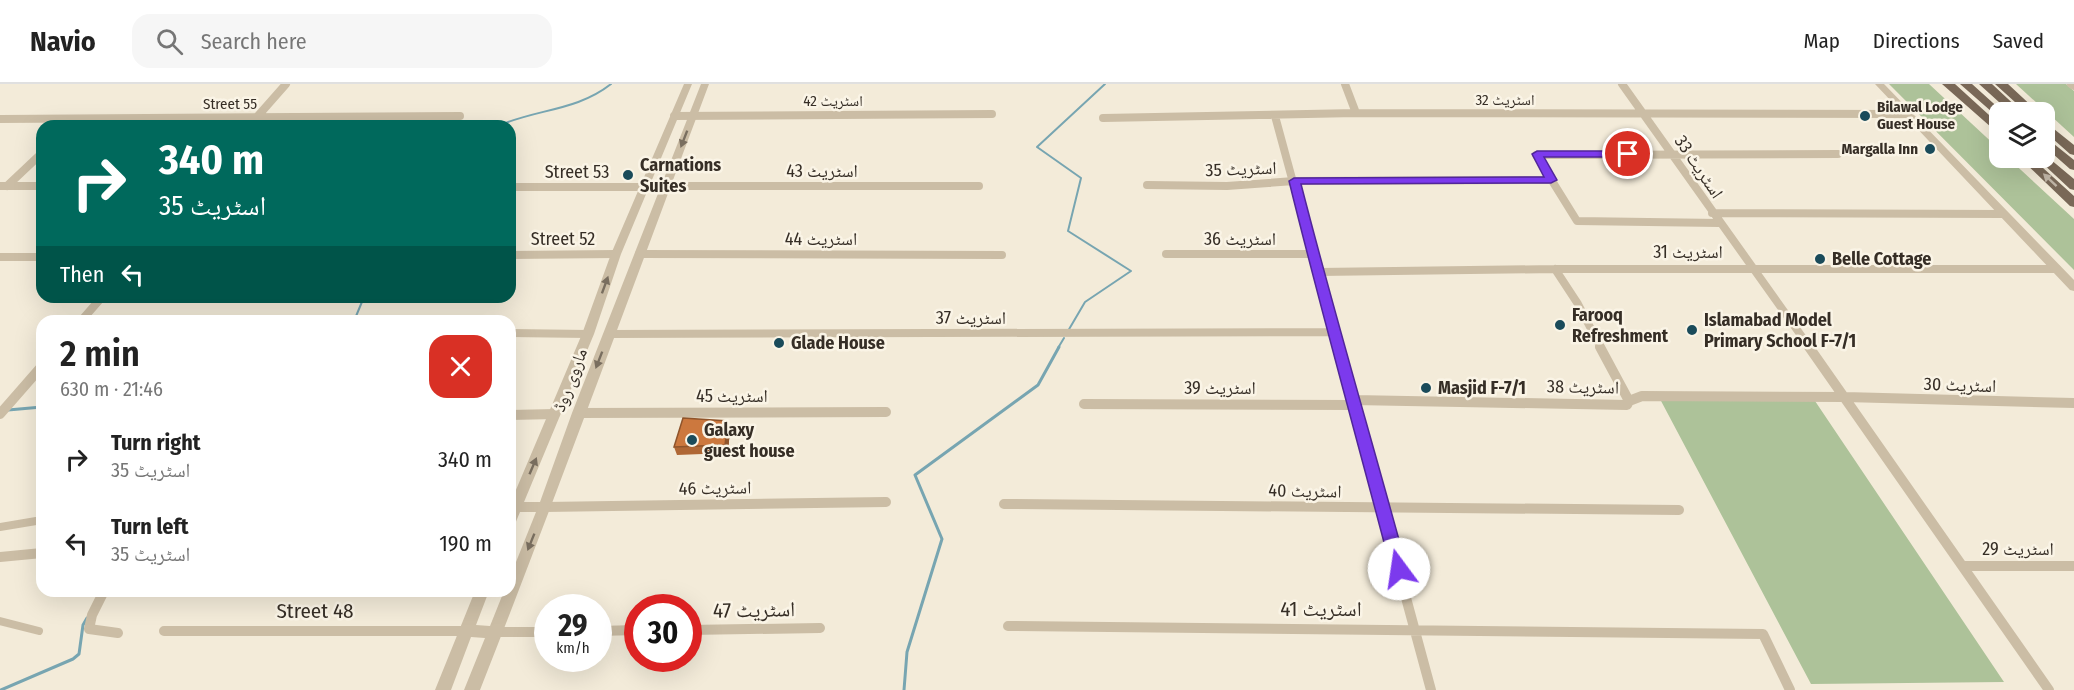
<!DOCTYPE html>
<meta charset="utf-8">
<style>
body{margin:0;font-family:"Fira Sans Condensed","Noto Naskh Arabic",sans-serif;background:#f6f6f6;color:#222;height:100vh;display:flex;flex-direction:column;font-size:22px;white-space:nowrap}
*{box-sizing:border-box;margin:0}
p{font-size:20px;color:#767676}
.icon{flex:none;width:33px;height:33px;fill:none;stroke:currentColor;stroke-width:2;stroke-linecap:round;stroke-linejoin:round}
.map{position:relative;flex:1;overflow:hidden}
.panel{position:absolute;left:36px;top:231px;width:480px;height:282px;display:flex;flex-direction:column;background:#fff;border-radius:18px;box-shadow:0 6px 24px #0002}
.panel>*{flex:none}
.hud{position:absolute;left:36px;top:36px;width:480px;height:183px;border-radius:18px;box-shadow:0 6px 24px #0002;background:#00695c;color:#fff;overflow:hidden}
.controls{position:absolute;left:1989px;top:18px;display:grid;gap:12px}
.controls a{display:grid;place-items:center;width:66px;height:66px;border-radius:12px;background:#fff;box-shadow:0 6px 24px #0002;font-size:30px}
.speed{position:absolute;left:534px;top:510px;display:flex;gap:12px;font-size:30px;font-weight:700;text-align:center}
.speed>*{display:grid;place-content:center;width:78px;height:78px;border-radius:50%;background:#fff;box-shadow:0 6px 24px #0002;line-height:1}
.speed small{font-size:15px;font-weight:400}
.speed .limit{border:9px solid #d22;background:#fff;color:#111}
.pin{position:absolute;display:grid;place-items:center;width:51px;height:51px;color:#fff;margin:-26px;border:3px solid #fff;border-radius:50%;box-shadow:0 2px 6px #0007}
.me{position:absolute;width:66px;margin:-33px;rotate:346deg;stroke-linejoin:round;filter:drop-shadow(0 0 4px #0008)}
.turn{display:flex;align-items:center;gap:21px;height:126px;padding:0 24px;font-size:27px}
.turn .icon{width:78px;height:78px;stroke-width:2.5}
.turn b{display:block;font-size:42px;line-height:51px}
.then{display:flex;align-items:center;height:57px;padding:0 24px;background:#0003;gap:12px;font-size:22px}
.round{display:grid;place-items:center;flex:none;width:63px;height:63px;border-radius:18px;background:#f6f6f6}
.overview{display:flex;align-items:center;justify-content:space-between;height:102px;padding:0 24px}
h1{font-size:36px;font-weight:600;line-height:45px}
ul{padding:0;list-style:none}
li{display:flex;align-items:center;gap:18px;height:84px;padding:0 24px}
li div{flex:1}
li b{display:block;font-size:22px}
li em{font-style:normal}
header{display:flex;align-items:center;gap:36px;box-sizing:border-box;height:84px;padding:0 30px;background:#fff;border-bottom:2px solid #e0e0e0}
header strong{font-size:28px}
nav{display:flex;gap:33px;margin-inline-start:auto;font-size:21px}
.search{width:420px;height:54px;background:#f6f6f6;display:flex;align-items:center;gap:15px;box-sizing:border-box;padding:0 21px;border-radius:18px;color:#767676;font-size:22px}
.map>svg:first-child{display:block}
</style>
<header>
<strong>Navio</strong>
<div class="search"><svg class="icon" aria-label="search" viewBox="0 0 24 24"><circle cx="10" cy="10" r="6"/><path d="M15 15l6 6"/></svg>Search here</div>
<nav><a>Map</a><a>Directions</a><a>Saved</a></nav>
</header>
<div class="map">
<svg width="2074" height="606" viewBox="0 0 2074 606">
<rect width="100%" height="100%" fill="#f3ebd9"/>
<!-- green -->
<path fill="#adc299" d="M1889,0H1929L1999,65L2000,74H2008L2074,135V186Z
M2016,0H2066L2074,7V53Z
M1660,315L1815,317L2004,598L1811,600Z"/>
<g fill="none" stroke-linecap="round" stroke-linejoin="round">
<!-- stream-far1 -->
<path stroke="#77a5b1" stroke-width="2" d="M498,42C536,25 577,27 611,0
M354,237L364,213
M1068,247L1085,218L1131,187L1068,147L1081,94L1037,63L1105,0
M1058,264L1064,254"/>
<!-- stream -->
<path stroke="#77a5b1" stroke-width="3" d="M8,326L42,323
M1,606L73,575L79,570L83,541L87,534
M904,606L907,568L942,455L915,391L1038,301L1059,263"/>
<!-- pedestrian -->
<path stroke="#cbbda5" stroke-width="8" d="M0,443L42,436
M0,537L39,547"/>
<!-- minor-far1 -->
<path stroke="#cbbda5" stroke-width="8" d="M1345,0L1356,29
M1622,0L1810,264
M2071,0L2074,2
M674,32L992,30
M1275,32L1338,264
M1103,34L1356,29L1908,30
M0,35L460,32
M249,42L286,0
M1147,101L1227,102L1294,97L1551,96
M0,102H42
M7,102L42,69
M666,102H979
M510,103H644
M1712,129L2003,130
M1719,139L1577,137L1536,71L1838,70
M639,170L1002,171
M1166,170H1313
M510,171L616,170
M0,173H42
M1555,185L1578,220L1601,264
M1319,188L1555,185H2057
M81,237L102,213
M510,249L588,250
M609,250L1333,248"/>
<!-- minor -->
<path stroke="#cbbda5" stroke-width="10" d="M1338,263L1431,606
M1600,263L1629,317
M1809,263L2049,606
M1354,316L1627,321L1629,317L1642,312L1845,313L2074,319
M1084,320L1355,321
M578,329L886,328
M0,330L42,282
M510,331L555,330
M1004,420L1679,426
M545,423L886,418
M0,473L42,469
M1963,482H2074
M104,507L92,531L89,545L118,549
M1008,542L1763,550L1790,606
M688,546L820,544
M164,547H466
M598,547L638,546
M494,548H548"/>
<!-- tertiary -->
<path fill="#cbbda5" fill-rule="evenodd" d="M684,0H692L621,170L594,250L524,418H540L572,329L701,0H709C633,202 559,405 480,606H464L485,554L471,553L451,606H435L475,507H489L476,541L490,542L504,507H510V493L536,428H520L515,440L510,441V420L582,250L611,170Z
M1875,0H1884L2074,196V207L2070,206Z"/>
<!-- primary -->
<path fill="#796857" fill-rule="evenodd" d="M1942,0H1955L2000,41V51Z
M1960,0H1972L2003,28H2000V35Z
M1979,0H1992L2022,28H2010Z
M1995,0H2008L2038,28H2026Z
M2044,37L2074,61V71L2070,70L2044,47Z
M2044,52L2074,76V86L2070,85L2044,62Z
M2044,70L2074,95V106L2070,105L2040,77L2038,74H2044Z
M2020,74H2032L2074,112V123L2070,122Z"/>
</g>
<!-- wall -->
<path fill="#af6735" d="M728,337L730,345L728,369L677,371L674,363Z"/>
<!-- shaded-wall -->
<path fill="#8f542b" d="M728,337L730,345L728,369L725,361Z"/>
<!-- building -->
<path fill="#cc783e" stroke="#8f542b" stroke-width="1.5" d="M683,334L728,337L725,361L674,363Z"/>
<!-- one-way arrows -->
<defs><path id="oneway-solid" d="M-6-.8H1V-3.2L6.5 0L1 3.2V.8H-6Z" transform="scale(1.5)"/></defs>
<g fill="#796e5f">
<use href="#oneway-solid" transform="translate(684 55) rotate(111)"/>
<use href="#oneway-solid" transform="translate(605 201) rotate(-70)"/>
<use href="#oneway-solid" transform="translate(599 276) rotate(111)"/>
<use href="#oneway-solid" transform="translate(533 382) rotate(-67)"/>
<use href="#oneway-solid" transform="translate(531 458) rotate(112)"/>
</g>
<use fill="#c0b5a6" href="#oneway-solid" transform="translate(2050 96) rotate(-137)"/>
<!-- route -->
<path fill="#7c3aed" stroke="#51269a" stroke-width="1.5" d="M1537,67H1628L1634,70L1628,73H1544L1557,96L1551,99L1301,100C1334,229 1372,356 1407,485L1404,489L1399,491L1393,489L1391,485C1357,355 1321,227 1289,97L1294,94L1544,93L1532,70Z"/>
<!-- markers -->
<g fill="#1a4b5a" stroke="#faf4e6" stroke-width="2">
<circle cx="1865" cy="32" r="6"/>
<circle cx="1930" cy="65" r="6"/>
<circle cx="628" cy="91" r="6"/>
<circle cx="1820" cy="175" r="6"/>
<circle cx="1560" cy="241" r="6"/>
<circle cx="1692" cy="246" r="6"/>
<circle cx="779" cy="259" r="6"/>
<circle cx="1426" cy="304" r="6"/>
<circle cx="692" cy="356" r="6"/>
</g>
<g text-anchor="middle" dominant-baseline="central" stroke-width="5" stroke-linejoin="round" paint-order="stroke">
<!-- far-street labels -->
<g font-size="15" fill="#362e26" stroke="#faf4e6">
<text x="1505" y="16">اسٹریٹ 32</text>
<text x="833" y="17">اسٹریٹ 42</text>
<text x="230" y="20">Street 55</text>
</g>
<!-- far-poi labels -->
<g font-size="15" font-weight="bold" fill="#362e26" stroke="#faf4e6" text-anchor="start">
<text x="1877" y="23">Bilawal Lodge<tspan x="1877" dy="17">Guest House</tspan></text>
<text x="1918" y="65" text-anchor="end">Margalla Inn</text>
</g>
<!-- poi labels -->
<g font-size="18" font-weight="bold" fill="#362e26" stroke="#faf4e6" text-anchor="start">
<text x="640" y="81">Carnations<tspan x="640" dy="21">Suites</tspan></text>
<text x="1832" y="175">Belle Cottage</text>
<text x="1572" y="231">Farooq<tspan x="1572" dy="21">Refreshment</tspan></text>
<text x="1704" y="236">Islamabad Model<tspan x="1704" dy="21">Primary School F-7/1</tspan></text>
<text x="791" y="259">Glade House</text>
<text x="1438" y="304">Masjid F-7/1</text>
<text x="704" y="346">Galaxy<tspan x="704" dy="21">guest house</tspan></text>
</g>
<!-- street labels -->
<g font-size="18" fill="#362e26" stroke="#faf4e6">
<text transform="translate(1699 83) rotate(56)">اسٹریٹ 33</text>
<text transform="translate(1241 85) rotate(-2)">اسٹریٹ 35</text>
<text x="822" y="87">اسٹریٹ 43</text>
<text x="577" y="88">Street 53</text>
<text x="563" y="155">Street 52</text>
<text x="821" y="155">اسٹریٹ 44</text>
<text x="1240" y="155">اسٹریٹ 36</text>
<text x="1688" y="168">اسٹریٹ 31</text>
<text x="971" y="234">اسٹریٹ 37</text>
<text transform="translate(570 296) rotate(-69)">ماروی روڈ</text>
<text transform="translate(1960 301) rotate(2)">اسٹریٹ 30</text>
<text transform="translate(1583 303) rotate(1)">اسٹریٹ 38</text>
<text x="1220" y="304">اسٹریٹ 39</text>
<text x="732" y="312">اسٹریٹ 45</text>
<text transform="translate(715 404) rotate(-1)">اسٹریٹ 46</text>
<text transform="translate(1305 407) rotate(1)">اسٹریٹ 40</text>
<text x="2018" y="465">اسٹریٹ 29</text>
</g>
<!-- near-street labels -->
<g font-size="21" fill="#362e26" stroke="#faf4e6">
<text x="1321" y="525">اسٹریٹ 41</text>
<text transform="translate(754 526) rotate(-1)">اسٹریٹ 47</text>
<text x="315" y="527">Street 48</text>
</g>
</g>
</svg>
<div class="controls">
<a><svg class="icon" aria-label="layers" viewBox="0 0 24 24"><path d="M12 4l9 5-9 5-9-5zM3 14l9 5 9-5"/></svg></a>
</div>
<div class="speed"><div>29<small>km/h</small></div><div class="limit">30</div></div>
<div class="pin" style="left:1628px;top:70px;background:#d93025"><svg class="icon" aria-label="arrive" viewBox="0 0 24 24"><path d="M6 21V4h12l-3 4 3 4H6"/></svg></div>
<svg class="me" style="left:1399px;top:485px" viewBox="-20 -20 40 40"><circle r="19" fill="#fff"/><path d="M0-13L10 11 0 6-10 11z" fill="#7c3aed"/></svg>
<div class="hud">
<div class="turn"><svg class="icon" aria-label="right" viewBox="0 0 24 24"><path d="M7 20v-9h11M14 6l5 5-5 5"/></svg><div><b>340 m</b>اسٹریٹ 35</div></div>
<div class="then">Then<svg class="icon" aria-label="left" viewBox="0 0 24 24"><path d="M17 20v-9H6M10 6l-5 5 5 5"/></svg></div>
</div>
<section class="panel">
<div class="overview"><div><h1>2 min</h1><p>630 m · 21:46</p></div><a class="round" style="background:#d93025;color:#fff"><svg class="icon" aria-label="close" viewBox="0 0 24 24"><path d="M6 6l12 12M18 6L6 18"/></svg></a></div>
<ul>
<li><svg class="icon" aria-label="right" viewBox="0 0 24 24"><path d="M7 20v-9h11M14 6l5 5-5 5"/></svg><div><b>Turn right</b><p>اسٹریٹ 35</p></div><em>340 m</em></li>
<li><svg class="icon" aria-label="left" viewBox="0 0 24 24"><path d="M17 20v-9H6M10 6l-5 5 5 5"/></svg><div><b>Turn left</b><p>اسٹریٹ 35</p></div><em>190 m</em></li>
</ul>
</section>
</div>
